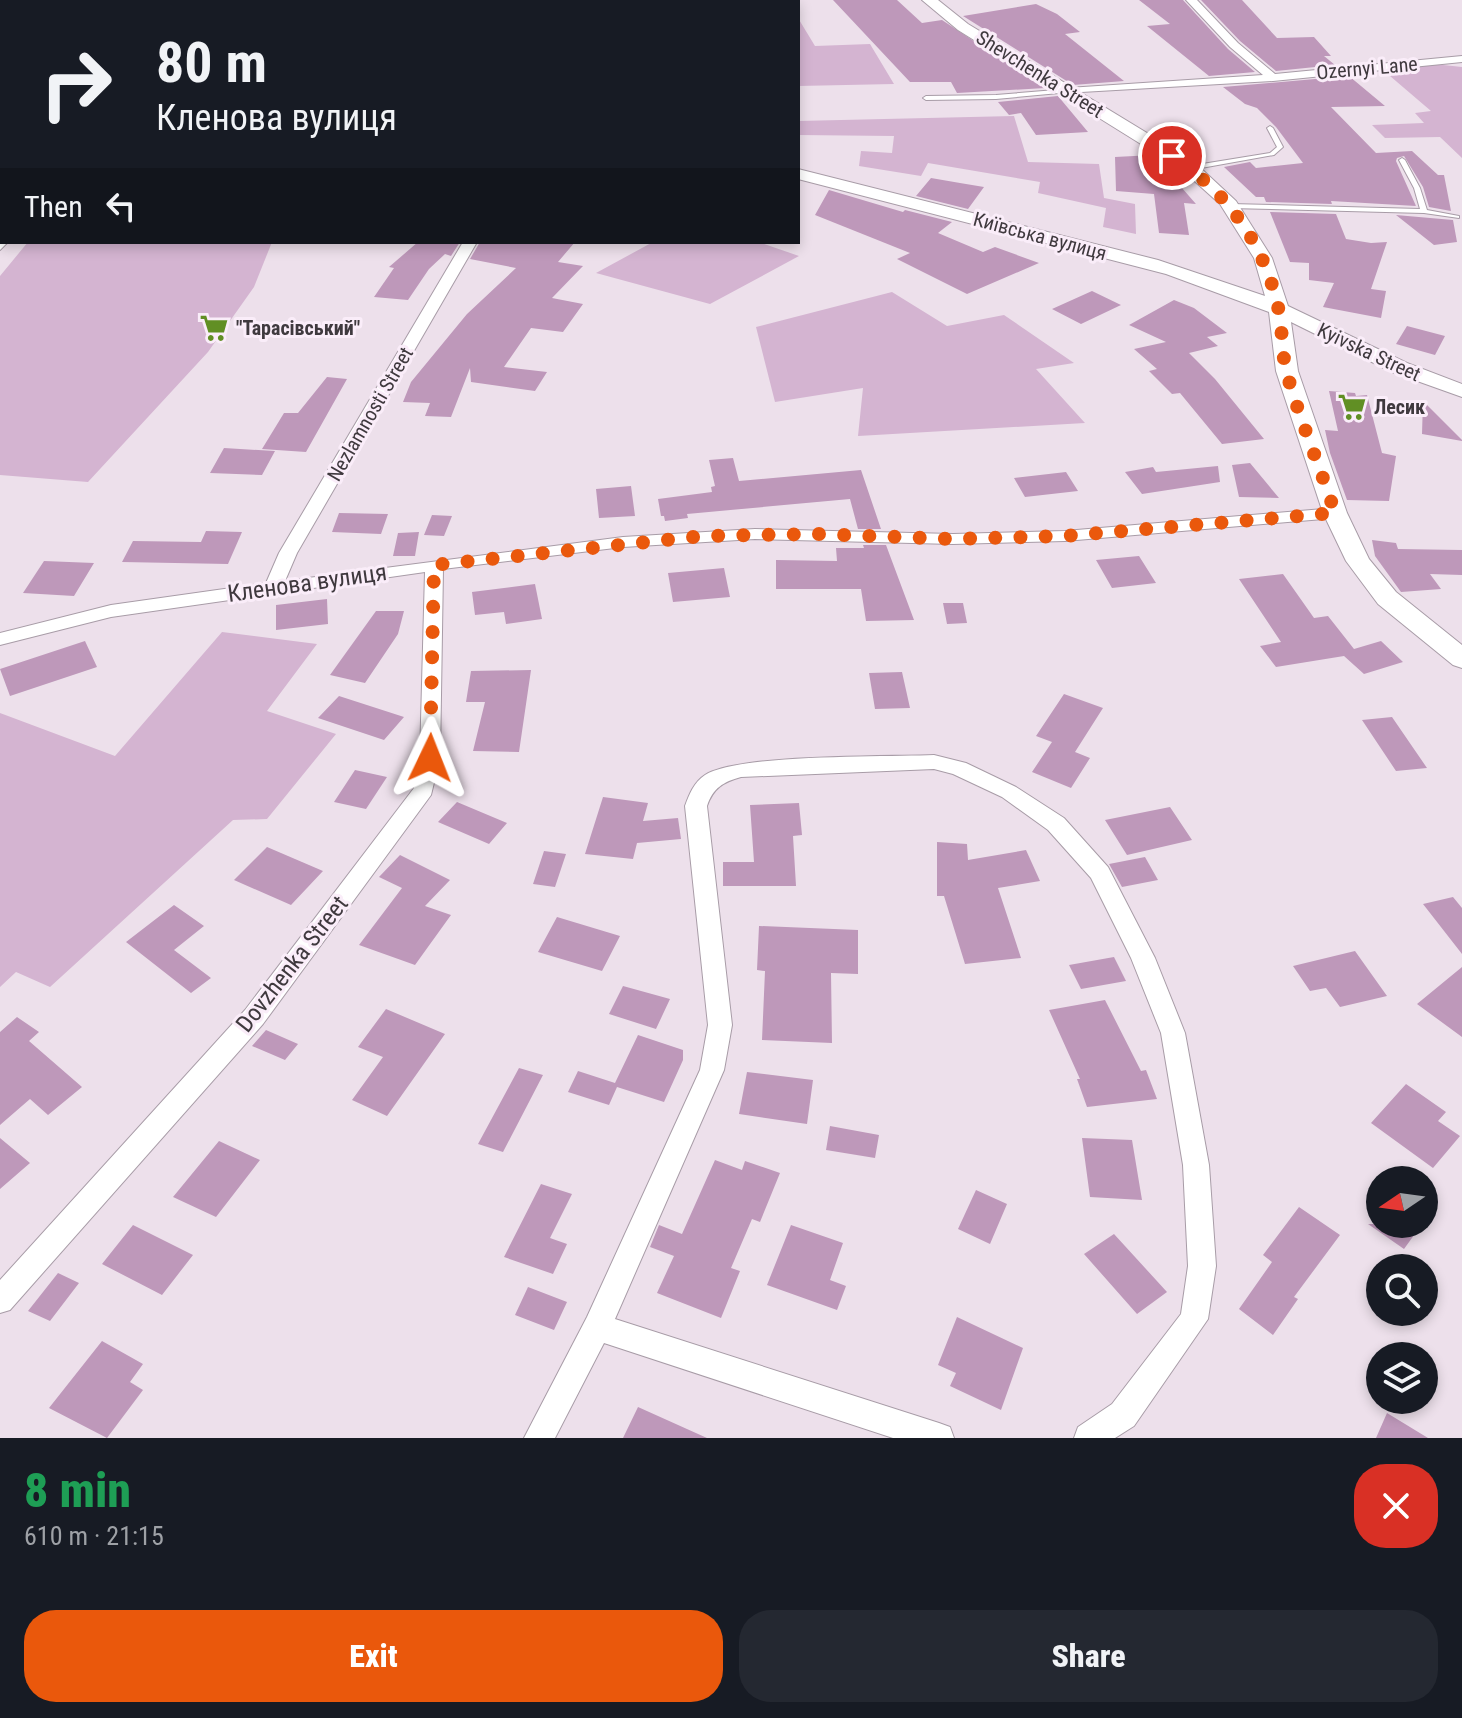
<!DOCTYPE html>
<meta charset="utf-8">
<style>
body{margin:0;font-family:"Roboto Condensed",sans-serif;background:#242831;color:#f1f3f6;height:100vh;display:flex;flex-direction:column;font-size:30px;white-space:nowrap}
*{box-sizing:border-box;margin:0}
p{font-size:26px;color:#9ea1a6}
.icon{flex:none;width:44px;height:44px;fill:none;stroke:currentColor;stroke-width:2;stroke-linecap:round;stroke-linejoin:round}
.map{position:relative;height:1438px;overflow:hidden}
.drawer{display:flex;flex-direction:column;background:#171b24;flex:1}
.drawer>*{flex:none}
.top-card{position:absolute;left:0px;top:0px;width:800px;height:244px;box-shadow:0 4px 12px #0003;background:#171b24;color:#f1f3f6;overflow:hidden}
.needle{width:52px;rotate:257deg}
.controls{position:absolute;left:1366px;top:1166px;display:grid;gap:16px}
.controls a{display:grid;place-items:center;width:72px;height:72px;border-radius:50%;background:#171b24;box-shadow:0 4px 12px #0003;font-size:40px}
.pin{position:absolute;display:grid;place-items:center;width:68px;height:68px;color:#fff;margin:-34px;border:4px solid #fff;border-radius:50%;box-shadow:0 2px 8px #0007}
.me{position:absolute;width:88px;margin:-44px;rotate:2deg;stroke-linejoin:round;filter:drop-shadow(0 0 6px #0008)}
.turn{display:flex;align-items:center;gap:28px;height:168px;padding:0 24px;font-size:36px}
.turn .icon{width:104px;height:104px;stroke-width:2.5}
.turn b{display:block;font-size:56px;line-height:68px}
.then{display:flex;align-items:center;height:76px;padding:0 24px;background:#0003;gap:16px;font-size:30px}
.round{display:grid;place-items:center;flex:none;width:84px;height:84px;border-radius:32px;background:#242831}
.overview{display:flex;align-items:center;justify-content:space-between;height:136px;padding:0 24px}
h1{font-size:48px;font-weight:800;line-height:60px;color:#1e9e55}
.action{display:flex;gap:16px;margin-top:auto;padding:16px 24px}
.action a{flex:1;height:92px;border-radius:32px;background:#ea580c;color:#fff;font-size:32px;font-weight:800;line-height:92px;text-align:center}
.action a+a{background:#242831;color:#f1f3f6}
.map>svg:first-child{display:block}
</style>
<div class="map">
<svg width="1462" height="1438" viewBox="0 0 1462 1438">
<rect width="100%" height="100%" fill="#ede0eb"/>
<!-- green -->
<path fill="#d4b4d1" d="M798,18L815,46L870,44L894,84L798,86Z
M1434,64L1462,67V158L1440,137L1385,138L1372,125L1424,123L1415,113L1431,111L1383,70Z
M1014,116L1028,162L1099,164L1104,198L1135,204L1136,234L1103,227L1106,208L1038,193L1040,182L928,163L921,176L859,166L861,151L892,153L894,136L798,135V121Z
M28,242H272L254,287L208,352L88,482L0,475V276Z
M653,242H758L799,256L710,304L596,273Z
M892,292L947,326L1004,315L1074,363L1036,369L1085,423L858,436L863,388L775,402L756,327Z
M222,632L317,644L267,711L336,734L267,819L233,820L50,987L16,972L0,987V713L115,756Z"/>
<!-- building -->
<path fill="#be98ba" d="M833,0H897L922,23L942,20L1045,88L957,93L951,82H910Z
M1139,0H1183L1228,49L1255,72L1209,76L1147,26L1170,24Z
M1201,0H1242L1277,38L1314,37L1331,56H1324L1335,65L1276,71L1240,41Z
M1036,4L1057,14L1080,32L1065,34L1124,81L1073,85L963,16Z
M1349,76L1385,106L1331,107L1376,153L1412,151L1438,175H1444L1451,211L1429,207L1423,187L1404,156L1397,158L1396,161L1416,206L1331,201L1332,204L1266,202L1264,197H1256L1224,167L1250,162L1256,168L1303,163L1276,127L1257,108L1245,104L1223,87Z
M1058,96L1088,132L1036,135L1021,113L1009,115L998,102Z
M1153,155L1196,204L1184,203L1189,235L1159,233L1154,194L1116,191L1115,157Z
M931,178L960,183L984,187L968,209L916,196Z
M829,190L903,212L905,210L952,222L938,233L983,252L995,247L1039,263L967,294L897,259L910,253L815,215Z
M1270,212L1336,214L1346,239L1371,243L1387,242L1371,289L1386,291L1381,318L1323,307L1334,283L1309,280V263L1290,262Z
M1396,215L1453,220L1457,242L1434,245Z
M418,242H460L451,256L445,254L429,269L408,300L374,297L394,268L389,267Z
M480,242H575L558,262L583,266L552,298L583,304L563,332L531,328L504,367L547,372L535,391L471,382L470,368L451,417L425,416L430,403L403,402L411,382L467,314L516,268L470,259Z
M1092,291L1121,305L1081,324L1052,309Z
M1174,300L1194,308L1227,333L1207,337L1218,346L1189,353L1215,379L1264,439L1222,444L1180,393L1172,394L1149,371L1157,369L1134,349L1166,342L1129,325Z
M1407,326L1445,336L1435,355L1396,344Z
M327,377L347,379L306,452L262,449L284,413H298Z
M1329,391L1355,393L1356,396L1367,395L1382,453L1396,456L1389,501L1347,500L1330,453L1325,430L1338,431Z
M1423,401L1462,440V441L1422,434Z
M224,448L275,451L262,475L210,473Z
M733,458L739,481L861,470L881,529H858L850,499L687,514L688,518L665,521L664,516H661L658,499L712,492L711,487L715,486L709,460Z
M1250,463L1279,498L1239,497L1232,465Z
M1218,466L1220,482L1142,494L1125,472L1153,467L1156,472Z
M1066,472L1078,491L1025,497L1014,478Z
M631,486L635,516L599,518L596,489Z
M339,513L388,514L381,534L332,532Z
M432,515L452,516L444,536L424,535Z
M206,531L242,532L228,564L122,562L133,541L201,542Z
M419,532L415,556H393L398,533Z
M1372,540L1396,543L1398,549L1462,550V575L1430,574L1441,589L1401,592L1375,556Z
M863,545H886L914,620L866,621L861,589H776V560L837,561L836,548H864Z
M1139,556L1156,583L1112,588L1096,560Z
M44,561L94,563L74,596L23,593Z
M724,568L730,597L673,602L668,573Z
M1283,574L1314,618L1328,616L1354,649L1381,641L1403,662L1364,674L1344,656L1276,667L1260,646L1281,642L1239,579Z
M535,584L542,619L506,624L504,612L475,615L472,592Z
M327,599L328,624L276,630V605Z
M943,603H963L967,623L947,624Z
M376,611H404L398,634L365,683L330,675Z
M85,641L97,667L10,696L0,669Z
M531,670L519,752L473,751L485,702H466L471,671Z
M902,672L910,708L875,709L869,673Z
M1064,694L1103,708L1075,752L1090,758L1071,788L1032,772L1052,742L1036,736Z
M339,696L404,717L384,740L318,718Z
M1392,717L1427,768L1396,771L1362,720Z
M355,770L387,777L366,809L334,802Z
M603,797L648,803L643,821L678,818L681,839L637,843L633,859L585,854Z
M457,802L507,823L489,844L438,822Z
M799,803L802,835L793,836L796,886H723V862H754L750,805Z
M1170,807L1192,840L1127,855L1105,820Z
M937,842L967,844L968,860L1026,850L1040,881L998,888L1021,958L965,964L944,896H937Z
M267,847L323,871L291,905L234,880Z
M544,851L566,854L555,887L533,884Z
M400,855L450,880L425,906L451,915L415,965L359,945L402,888L379,877Z
M1145,857L1158,880L1122,887L1109,864Z
M1453,897L1462,908V954L1423,904Z
M174,905L204,926L174,950L211,978L191,993L126,942Z
M557,917L620,936L602,971L538,952Z
M759,926L858,930V974L831,973L832,1043L762,1040L765,971L757,970Z
M1355,951L1387,996L1340,1007L1326,988L1310,991L1293,966Z
M1114,957L1126,981L1081,989L1069,965Z
M1462,967V1037L1417,1004Z
M623,986L670,999L656,1029L609,1014Z
M1105,1000L1141,1071L1146,1070L1157,1099L1087,1107L1077,1079H1080L1049,1010Z
M386,1009L445,1034L387,1116L352,1100L383,1057L358,1047Z
M17,1017L39,1032L29,1041L82,1087L48,1115L30,1099L0,1125V1032Z
M266,1030L298,1044L285,1060L252,1046Z
M638,1035L683,1050V1060L664,1102L617,1087L609,1105L568,1092L578,1071L615,1083Z
M519,1068L543,1075L503,1152L478,1144Z
M747,1072L813,1080L807,1124L739,1114Z
M1406,1084L1446,1112L1438,1121L1460,1136L1433,1168L1371,1123Z
M830,1126L879,1135L875,1158L826,1150Z
M0,1138L30,1163L0,1189Z
M1082,1138L1132,1140L1142,1200L1090,1197Z
M219,1141L260,1160L216,1217L173,1197Z
M715,1160L742,1170L745,1161L780,1173L760,1222L752,1219L731,1268L740,1271L721,1318L657,1293L674,1256L650,1247L659,1225L682,1234Z
M541,1184L572,1194L550,1238L567,1244L553,1274L504,1257Z
M976,1190L1007,1204L990,1244L958,1229Z
M1299,1207L1340,1235L1294,1297L1298,1299L1273,1335L1239,1309L1272,1262L1263,1255Z
M1368,1224H1422L1404,1249Z
M133,1225L193,1255L162,1295L102,1264Z
M791,1225L843,1243L830,1280L846,1286L837,1310L767,1285Z
M1114,1234L1167,1292L1137,1314L1084,1254Z
M58,1273L79,1283L50,1321L28,1311Z
M528,1287L567,1302L554,1330L515,1315Z
M957,1317L1023,1348L1001,1410L950,1386L956,1373L938,1365Z
M102,1341L143,1364L130,1382L143,1390L107,1438L49,1408Z
M638,1407L707,1438H623Z
M1387,1413L1428,1438H1376Z"/>
<g fill="none" stroke-linecap="round" stroke-linejoin="round">
<defs>
<path id="lane" d="M1068,89L1071,91L1070,92L996,99L926,100L923,98L926,96L996,95Z
M1270,126L1273,128L1283,147L1274,155L1190,170L1187,168L1190,166L1270,153L1277,147L1267,128Z
M1402,158L1405,160L1420,188L1427,210L1459,216V218L1424,213L1230,208L1227,206L1230,204L1420,209L1414,188L1399,160Z
M2,159V164L0,165V160Z
M2,241L8,242L0,250V244Z"/>
<path id="street" d="M411,0H421V2H411Z
M564,0H574L563,2Z
M1186,0H1197L1238,43L1275,74L1462,56V62L1273,81L1064,93V89L1068,88L1263,75L1230,47Z
M463,242H477L297,553L285,581L623,537L755,529L953,534L1065,531L1335,508L1344,513L1335,518L1065,541L953,544L755,539L623,547L443,569L440,758L431,795L263,1024L10,1310L0,1313V1280L245,1010L414,788L420,758L425,572L111,617L0,645V633L111,605L266,583L279,553Z
M934,755L966,763L1016,787L1064,818L1108,867L1155,958L1185,1033L1209,1165L1216,1266L1208,1319L1134,1426L1115,1438H1074L1078,1427L1112,1404L1181,1314L1188,1266L1183,1165L1161,1033L1131,958L1091,878L1048,830L1002,797L953,774L934,769L741,777C723,782 713,788 707,806L732,1025L724,1070L615,1319L939,1423L950,1427L954,1438H893L604,1343L555,1438H524L587,1317L700,1070L708,1025L685,806C689,795 694,782 705,775C737,754 888,757 934,755Z"/>
<path id="secondary" d="M922,0H938L968,24L1193,161L1236,201L1272,258L1288,306L1407,363L1462,384V397L1392,372L1291,322L1298,371L1347,513L1369,559L1396,592L1462,645V668L1453,665L1378,604L1346,561L1323,513L1276,371L1269,312L1166,274L798,179V169L1158,260L1265,296L1254,258L1220,204L1181,169L958,30Z
M0,23H2V31H0Z"/>
</defs>
<!-- lane casing -->
<use href="#lane" stroke="#a89ca7" stroke-width="2"/>
<!-- street casing -->
<use href="#street" stroke="#a89ca7" stroke-width="2"/>
<!-- secondary casing -->
<use href="#secondary" stroke="#a89ca7" stroke-width="2"/>
<!-- lane -->
<use href="#lane" fill="#fff" fill-rule="evenodd"/>
<!-- street -->
<use href="#street" fill="#fff" fill-rule="evenodd"/>
<!-- secondary -->
<use href="#secondary" fill="#fff" fill-rule="evenodd"/>
</g>
<g fill="none" stroke-linecap="round" stroke-linejoin="round">
<!-- route -->
<path stroke="#ea580c" stroke-width="14" stroke-dasharray="0 25.2" d="M430,758L434,565L703,536L818,534L953,539L1065,536L1335,513C1320,467 1300,420 1287,374C1281,352 1283,329 1278,307C1264,243 1226,191 1172,156"/>
</g>
<!-- icons -->
<defs>
<symbol id="supermarket-bare" viewBox="-9 -9 18 18"><path d="M-6-5.5h2.5l.6 2H6L4.5 2H-2.5L-4.4-4H-6ZM-1.5 3.2a1.3 1.3 0 1 0 .1 0ZM3 3.2a1.3 1.3 0 1 0 .1 0Z" fill="#618f24" stroke="#faedf9" stroke-width="2.5" paint-order="stroke"/></symbol>
</defs>
<g fill-rule="evenodd">
<use href="#supermarket-bare" x="194" y="308" width="40" height="40"/>
<use href="#supermarket-bare" x="1332" y="387" width="40" height="40"/>
</g>
<g text-anchor="middle" dominant-baseline="central" stroke-width="6" stroke-linejoin="round" paint-order="stroke">
<!-- far-street labels -->
<g font-size="20" fill="#3f393e" stroke="#faedf9">
<text transform="translate(1367 68) rotate(-5)">Ozernyi Lane</text>
<text transform="translate(1040 74) rotate(32)">Shevchenka Street</text>
<text transform="translate(1040 236) rotate(15)">Київська вулиця</text>
<text transform="translate(1369 352) rotate(25)">Kyivska Street</text>
<text transform="translate(370 414) rotate(-60)">Nezlamnosti Street</text>
</g>
<!-- far-poi labels -->
<g font-size="20" font-weight="bold" fill="#3f393e" stroke="#faedf9" text-anchor="start">
<text x="236" y="328">"Тарасівський"</text>
<text x="1374" y="407">Лесик</text>
</g>
<!-- street labels -->
<g font-size="24" fill="#3f393e" stroke="#faedf9">
<text transform="translate(307 583) rotate(-8)">Кленова вулиця</text>
<text transform="translate(292 964) rotate(-52)">Dovzhenka Street</text>
</g>
</g>
</svg>
<div class="controls">
<a><svg class="needle" viewBox="-14 -14 28 28"><path d="M0-13l5 13h-10z" fill="#e53935"/><path d="M0 13l5-13h-10z" fill="#9ea1a6"/></svg></a>
<a><svg class="icon" aria-label="search" viewBox="0 0 24 24"><circle cx="10" cy="10" r="6"/><path d="M15 15l6 6"/></svg></a>
<a><svg class="icon" aria-label="layers" viewBox="0 0 24 24"><path d="M12 4l9 5-9 5-9-5zM3 14l9 5 9-5"/></svg></a>
</div>
<div class="pin" style="left:1172px;top:156px;background:#d93025"><svg class="icon" aria-label="arrive" viewBox="0 0 24 24"><path d="M6 21V4h12l-3 4 3 4H6"/></svg></div>
<svg class="me" style="left:430px;top:758px" viewBox="-20 -20 40 40"><path d="M0-17L14 15 0 8-14 15z" fill="#ea580c" stroke="#fff" stroke-width="4"/></svg>
<div class="top-card">
<div class="turn"><svg class="icon" aria-label="right" viewBox="0 0 24 24"><path d="M7 20v-9h11M14 6l5 5-5 5"/></svg><div><b>80 m</b>Кленова вулиця</div></div>
<div class="then">Then<svg class="icon" aria-label="left" viewBox="0 0 24 24"><path d="M17 20v-9H6M10 6l-5 5 5 5"/></svg></div>
</div>
</div>
<section class="drawer">
<div class="overview"><div><h1>8 min</h1><p>610 m · 21:15</p></div><a class="round" style="background:#d93025;color:#fff"><svg class="icon" aria-label="close" viewBox="0 0 24 24"><path d="M6 6l12 12M18 6L6 18"/></svg></a></div>
<div class="action"><a>Exit</a><a>Share</a></div>
</section>
